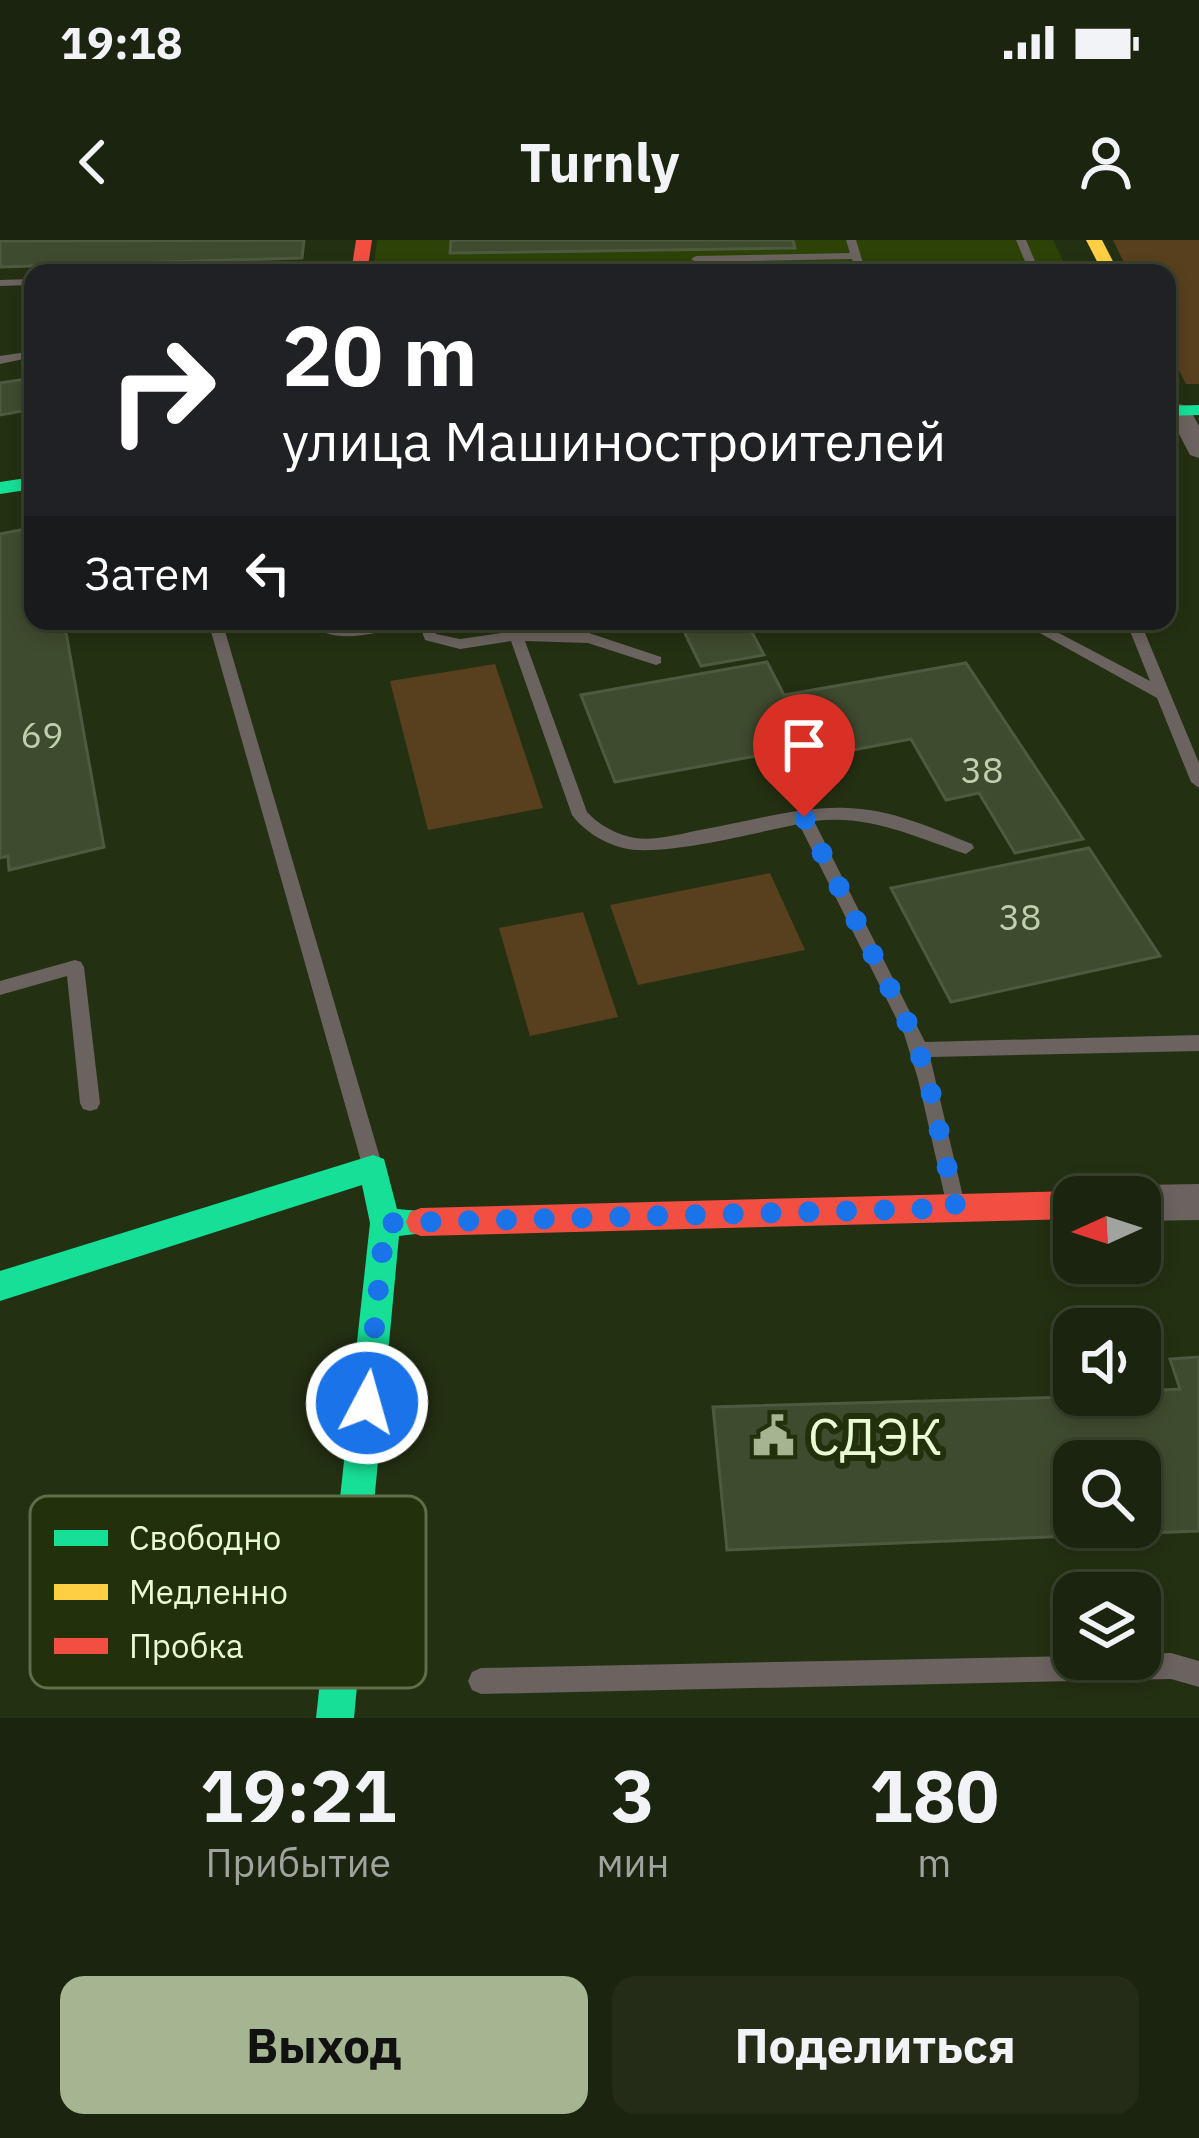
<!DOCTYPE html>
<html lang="ru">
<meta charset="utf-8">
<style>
body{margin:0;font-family:"IBM Plex Sans",sans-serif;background:#242c17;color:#f1f3f6;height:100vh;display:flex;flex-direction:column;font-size:45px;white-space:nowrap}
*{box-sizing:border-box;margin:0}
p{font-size:39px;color:#a0a49e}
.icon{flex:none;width:66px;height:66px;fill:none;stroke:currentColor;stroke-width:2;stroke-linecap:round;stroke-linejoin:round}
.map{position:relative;height:1478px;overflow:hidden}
.side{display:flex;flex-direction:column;background:#1b240e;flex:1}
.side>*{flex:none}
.banner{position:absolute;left:24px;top:24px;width:1152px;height:366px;border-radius:24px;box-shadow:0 6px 18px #0003,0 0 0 3px #39412e;background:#202124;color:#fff;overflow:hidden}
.needle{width:78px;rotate:267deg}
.fabs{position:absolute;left:1053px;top:936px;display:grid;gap:24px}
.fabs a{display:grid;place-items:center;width:108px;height:108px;border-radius:24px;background:#1b240e;box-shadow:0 6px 18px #0003,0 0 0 3px #39412e;font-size:60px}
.pin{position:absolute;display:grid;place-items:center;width:102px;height:102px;color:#fff;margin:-123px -51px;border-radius:50% 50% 50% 0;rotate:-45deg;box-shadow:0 0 12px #0007}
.pin .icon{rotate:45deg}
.me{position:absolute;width:132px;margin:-66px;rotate:6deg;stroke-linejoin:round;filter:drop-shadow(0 0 9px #0008)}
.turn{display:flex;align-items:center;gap:42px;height:252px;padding:0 60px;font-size:54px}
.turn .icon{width:156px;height:156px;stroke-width:2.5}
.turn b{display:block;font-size:84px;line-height:102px}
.then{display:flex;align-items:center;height:114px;padding:0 60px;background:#0003;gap:24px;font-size:45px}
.eta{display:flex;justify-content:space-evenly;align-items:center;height:204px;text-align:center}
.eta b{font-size:72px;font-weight:800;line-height:84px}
.button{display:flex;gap:24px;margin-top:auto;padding:24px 60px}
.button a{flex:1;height:138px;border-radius:24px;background:#a5b592;color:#111;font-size:48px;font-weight:800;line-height:138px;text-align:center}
.button a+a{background:#242c17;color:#f1f3f6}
.status{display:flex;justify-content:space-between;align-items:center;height:84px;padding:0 60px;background:#1b240e;direction:ltr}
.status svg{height:33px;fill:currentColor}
header{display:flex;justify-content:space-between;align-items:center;height:156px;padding:0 60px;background:#1b240e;font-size:54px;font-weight:800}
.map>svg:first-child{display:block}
</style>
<div class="status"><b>19:18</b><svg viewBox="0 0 49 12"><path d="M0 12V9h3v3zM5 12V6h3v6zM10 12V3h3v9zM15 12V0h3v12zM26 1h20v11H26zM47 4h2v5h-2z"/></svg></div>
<header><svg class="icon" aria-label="back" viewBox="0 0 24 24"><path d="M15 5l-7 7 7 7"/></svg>Turnly<svg class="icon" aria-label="person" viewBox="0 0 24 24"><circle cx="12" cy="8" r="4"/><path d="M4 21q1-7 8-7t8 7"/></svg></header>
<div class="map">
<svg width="1199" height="1478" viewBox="0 0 1199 1478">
<rect width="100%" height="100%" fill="#243012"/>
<!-- built -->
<path fill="#2d4207" d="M377,0H1053L1069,33H373Z"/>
<!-- green -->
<path fill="#58401e" d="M1113,0H1199V144H1186L1167,107V33H1129Z
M495,424L543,568L428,590L390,441Z
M770,633L805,710L638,745L610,665Z
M583,672L618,777L530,796L499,688Z"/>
<!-- building -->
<path fill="#3f4b2f" stroke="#4e5a3f" stroke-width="3" fill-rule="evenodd" d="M304,0L302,18L0,27V1Z
M451,0H793L795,8L450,13Z
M33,138V169L0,175V143Z
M30,288L33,381H64L104,607L9,630L8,616L0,618V294Z
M646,381H746L764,415L701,426L679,381L649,387Z
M767,422L784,455L966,423L1083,599L1015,613L979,553L946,560L911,499L821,516L816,505L615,542L581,455Z
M1089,608L1160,716L951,762L891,648Z
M1199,1117V1291L727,1310L713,1167L1140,1155V1151L1180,1149L1170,1119ZM1074,1221H1140V1287H1074Z"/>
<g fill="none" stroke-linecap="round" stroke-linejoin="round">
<!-- lane -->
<path fill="#6b635f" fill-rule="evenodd" d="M846,0H856L866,33H856L852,19L696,22L691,19L696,16L850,13Z
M1016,0H1026L1040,33H1030Z
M33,39V45L0,46V40Z
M33,111V117L0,124V116Z
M208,381H222L383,928L380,934L373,937L366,934L363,928Z
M306,381C320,381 330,387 344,388C374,389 399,377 432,383L436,394L460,399L516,391L589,393L661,417V423L656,425L588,403L525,401L587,572C599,585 617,595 635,598C656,601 680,594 700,590C747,582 799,566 847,568C891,569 932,588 972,604L974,608L966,614C915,597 870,574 814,581L925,802L1199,795V811L930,817L965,965L962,971L955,974L948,971L918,839L904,794L799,584C753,593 683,612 637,610C613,609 586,594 572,575L511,401L460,409L425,400L421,389L413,388C376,389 337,410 306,381Z
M1018,381H1036L1150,441L1126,381H1140L1199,523V548L1191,542L1157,458Z
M75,720L81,722L84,727L100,863L97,869L90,871L83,869L80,863L67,736L0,755V741Z
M1171,1413L1199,1421V1447L1171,1439L481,1454L472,1450L468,1441L472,1432L481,1428L1074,1416V1419H1140V1414Z"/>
<!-- street -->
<path fill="#6b635f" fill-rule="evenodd" d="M1179,164L1188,166L1199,186V218L1190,215L1167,171Z
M1199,944V980L1140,981V957H1123L1126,950L1140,945Z"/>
<!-- fast -->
<path fill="#16e098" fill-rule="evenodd" d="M1199,165V175L1167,176V166Z
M33,237V249L0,254V242Z
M373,915L384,919L397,969L432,972L436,982L432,992L399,996L354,1478H316L370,983L362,945L0,1061V1031Z"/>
<!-- slow -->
<path fill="#ffcf43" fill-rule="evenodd" d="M1086,0H1102L1119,33H1103Z"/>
<!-- jam -->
<path fill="#f24e42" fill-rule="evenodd" d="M356,0H372L367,33H351Z
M1074,951L1086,957H1074V979L421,996L410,992L406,982L410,972L421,968Z"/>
</g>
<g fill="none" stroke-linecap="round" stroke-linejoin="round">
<!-- route -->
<path stroke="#1a73e8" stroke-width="21" stroke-dasharray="0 37.8" d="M367,1163L385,983L956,968L928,839L913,794L804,577"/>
</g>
<!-- icons -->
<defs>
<symbol id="civic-bare" viewBox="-9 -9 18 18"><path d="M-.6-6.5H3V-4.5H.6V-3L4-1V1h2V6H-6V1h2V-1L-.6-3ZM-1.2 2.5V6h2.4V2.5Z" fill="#a5b592" stroke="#22310c" stroke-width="2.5" paint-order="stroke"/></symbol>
</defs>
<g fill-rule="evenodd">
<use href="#civic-bare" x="744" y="1166" width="59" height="59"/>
</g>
<g text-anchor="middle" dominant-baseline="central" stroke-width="12" stroke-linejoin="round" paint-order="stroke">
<!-- number labels -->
<g font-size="36" fill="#bfd0ad">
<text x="42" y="494">69</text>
<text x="982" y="529">38</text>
<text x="1020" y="676">38</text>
</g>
<!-- near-poi labels -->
<g font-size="51" fill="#eafcd7" stroke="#22310c" text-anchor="start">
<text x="808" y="1196">СДЭК</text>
</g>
</g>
<!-- legend -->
<rect x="30" y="1256" width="396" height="192" rx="18" fill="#22310c" stroke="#5e6e49" stroke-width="3"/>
<rect x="54" y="1290" width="54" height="16" fill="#16e098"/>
<rect x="54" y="1344" width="54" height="16" fill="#ffcf43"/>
<rect x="54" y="1398" width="54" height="16" fill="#f24e42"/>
<g font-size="33" fill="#eafcd7">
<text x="129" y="1310">Свободно</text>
<text x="129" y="1364">Медленно</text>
<text x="129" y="1418">Пробка</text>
</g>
</svg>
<div class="fabs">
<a><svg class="needle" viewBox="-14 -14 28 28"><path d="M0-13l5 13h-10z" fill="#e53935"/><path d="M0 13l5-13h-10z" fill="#a0a49e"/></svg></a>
<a><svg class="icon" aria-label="sound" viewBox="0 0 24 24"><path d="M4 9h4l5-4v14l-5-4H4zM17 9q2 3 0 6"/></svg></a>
<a><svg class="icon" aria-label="search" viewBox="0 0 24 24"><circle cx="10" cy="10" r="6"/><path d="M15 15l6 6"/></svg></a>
<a><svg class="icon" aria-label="layers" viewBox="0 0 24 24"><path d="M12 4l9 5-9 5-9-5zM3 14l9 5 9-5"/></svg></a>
</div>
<div class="pin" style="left:804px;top:577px;background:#d93025"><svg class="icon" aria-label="arrive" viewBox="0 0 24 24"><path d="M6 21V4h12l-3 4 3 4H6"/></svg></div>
<svg class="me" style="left:367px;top:1163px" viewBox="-20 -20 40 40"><circle r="17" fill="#1a73e8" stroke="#fff" stroke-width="3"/><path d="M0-11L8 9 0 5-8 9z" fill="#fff"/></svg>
<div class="banner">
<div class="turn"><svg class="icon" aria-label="right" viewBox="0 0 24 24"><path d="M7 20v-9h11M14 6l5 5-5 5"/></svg><div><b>20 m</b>улица Машиностроителей</div></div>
<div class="then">Затем<svg class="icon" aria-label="left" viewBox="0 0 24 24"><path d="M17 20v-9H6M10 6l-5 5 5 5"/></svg></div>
</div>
</div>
<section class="side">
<div class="eta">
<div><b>19:21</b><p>Прибытие</p></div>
<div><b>3</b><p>мин</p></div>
<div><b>180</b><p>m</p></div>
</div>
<div class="button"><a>Выход</a><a>Поделиться</a></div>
</section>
